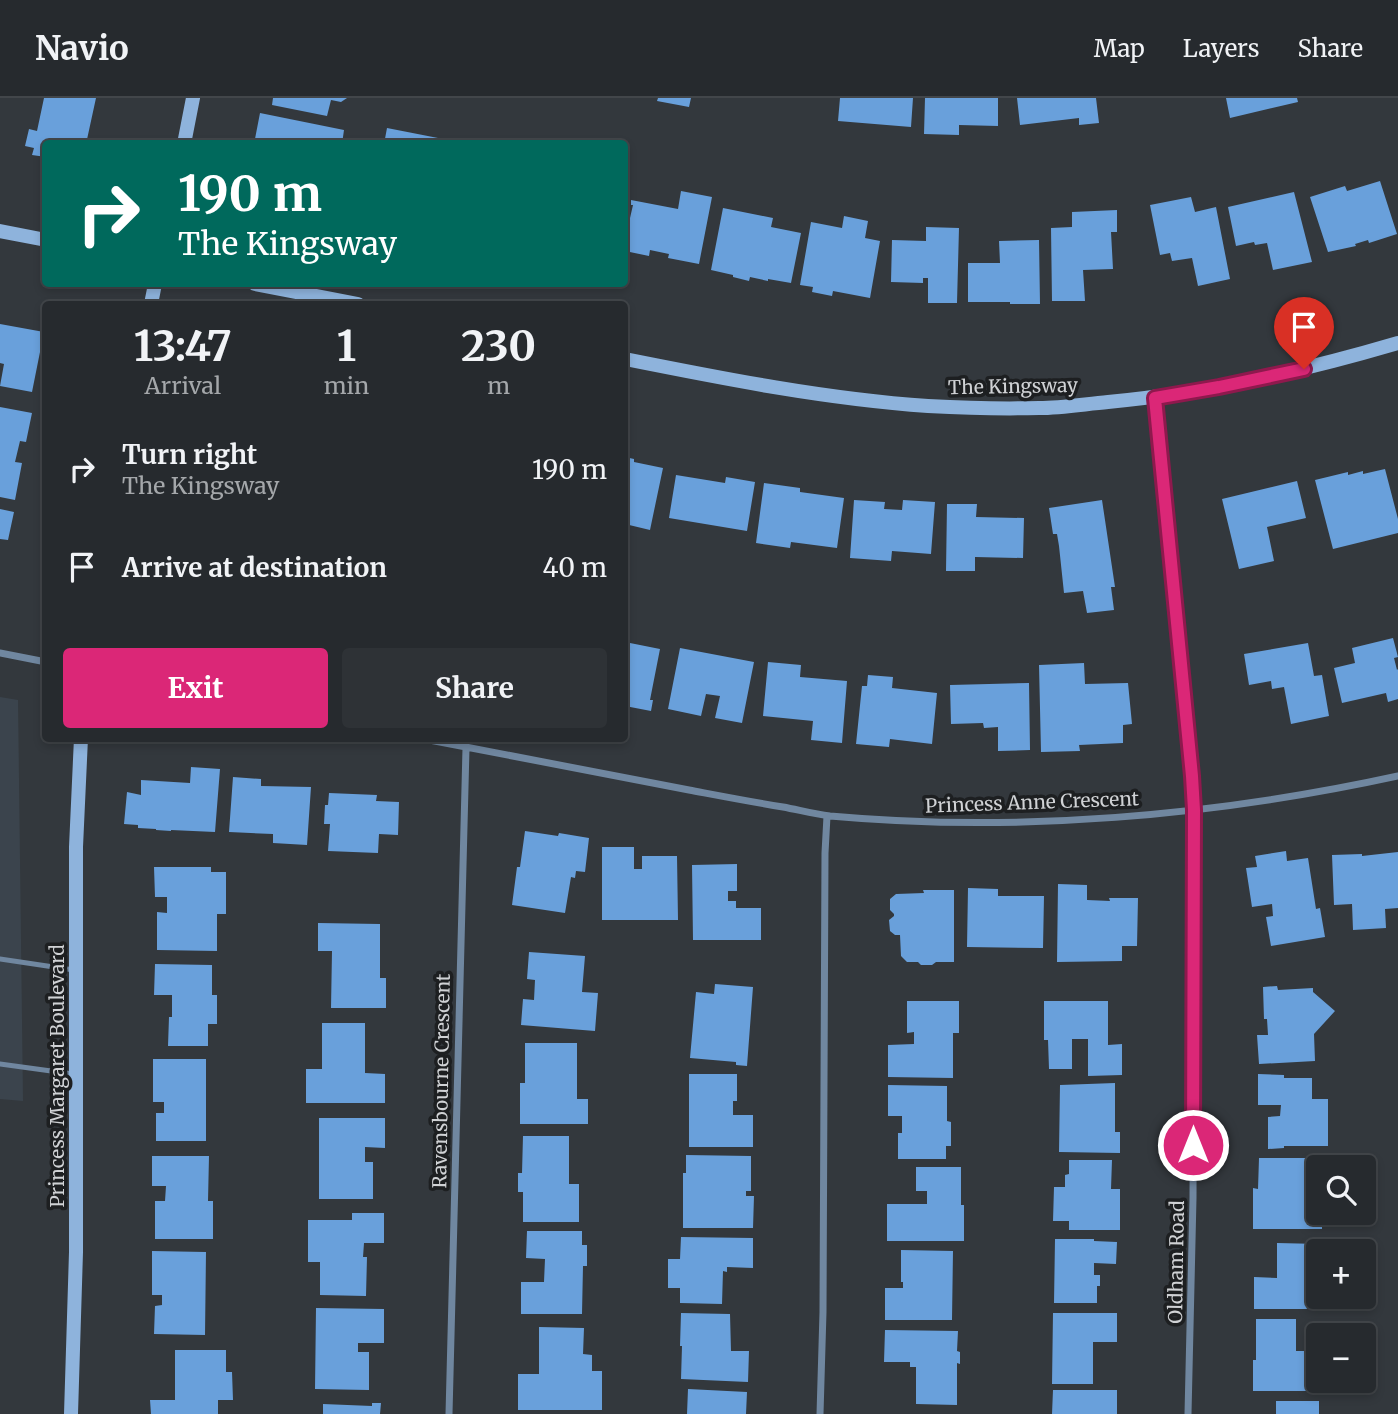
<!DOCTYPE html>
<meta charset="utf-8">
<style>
body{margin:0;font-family:Merriweather,serif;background:#2e3236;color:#f1f3f6;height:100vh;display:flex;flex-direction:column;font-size:26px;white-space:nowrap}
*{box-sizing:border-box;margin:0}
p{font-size:23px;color:#a4a7aa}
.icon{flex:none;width:38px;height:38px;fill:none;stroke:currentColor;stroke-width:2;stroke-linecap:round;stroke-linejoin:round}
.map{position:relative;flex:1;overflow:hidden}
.panel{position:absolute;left:42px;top:203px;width:586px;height:441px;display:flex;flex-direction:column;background:#262a2e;border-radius:7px;box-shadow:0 4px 10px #0003,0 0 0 2px #42464a}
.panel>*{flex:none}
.top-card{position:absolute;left:42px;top:42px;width:586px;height:147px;border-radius:7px;box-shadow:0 4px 10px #0003,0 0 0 2px #42464a;background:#00695c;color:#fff;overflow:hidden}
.buttons{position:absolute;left:1306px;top:1057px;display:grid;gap:14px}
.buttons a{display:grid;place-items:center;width:70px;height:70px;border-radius:7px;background:#262a2e;box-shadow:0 4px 10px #0003,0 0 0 2px #42464a;font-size:35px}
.pin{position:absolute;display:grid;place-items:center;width:60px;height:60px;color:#fff;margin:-72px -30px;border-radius:50% 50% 50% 0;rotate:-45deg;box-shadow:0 0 7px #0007}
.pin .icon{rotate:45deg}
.me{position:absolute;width:77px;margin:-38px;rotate:0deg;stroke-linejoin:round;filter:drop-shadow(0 0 5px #0008)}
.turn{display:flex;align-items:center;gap:24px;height:147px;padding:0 21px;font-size:32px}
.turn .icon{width:91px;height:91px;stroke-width:2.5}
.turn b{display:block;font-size:49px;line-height:60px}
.eta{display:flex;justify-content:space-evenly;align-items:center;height:119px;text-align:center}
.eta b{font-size:42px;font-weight:700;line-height:49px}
.primary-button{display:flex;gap:14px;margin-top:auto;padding:14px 21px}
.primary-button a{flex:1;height:80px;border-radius:7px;background:#db2777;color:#fff;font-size:28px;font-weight:700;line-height:80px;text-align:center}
.primary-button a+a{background:#2e3236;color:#f1f3f6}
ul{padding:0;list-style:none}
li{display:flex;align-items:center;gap:21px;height:98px;padding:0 21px}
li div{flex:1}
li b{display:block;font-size:26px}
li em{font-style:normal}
header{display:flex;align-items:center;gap:42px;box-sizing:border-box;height:98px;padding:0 35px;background:#262a2e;border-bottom:2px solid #42464a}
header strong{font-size:33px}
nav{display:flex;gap:38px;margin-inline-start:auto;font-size:24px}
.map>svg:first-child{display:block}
</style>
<header>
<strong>Navio</strong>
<nav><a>Map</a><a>Layers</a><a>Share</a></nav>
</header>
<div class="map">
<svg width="1398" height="1316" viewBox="0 0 1398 1316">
<rect width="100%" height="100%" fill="#33383d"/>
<!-- built -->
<path fill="#3b444d" d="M0,599L18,602L23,1003L0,1001Z"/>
<!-- building -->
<path fill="#69a0db" d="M44,0H96L86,46H46V59L32,57L34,50L25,48L29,31L37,33Z
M273,0H347L341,4L331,2L327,18L272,7Z
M658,0H691L689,9L657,3Z
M840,0H913L911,29L838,23Z
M925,0H998V28L959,27V37L924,36Z
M1017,0H1096L1099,25L1079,27V20L1020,27Z
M1226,0H1297L1298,4L1230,20Z
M260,15L344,32L342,46H254Z
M387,30L438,40L437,46H384Z
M1380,83L1397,136L1369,145L1368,142L1355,146L1356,148L1328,154L1310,99L1345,88L1347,93Z
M681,93L712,99L699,166L668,160L669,156L650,152L649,158L625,153V133H627L633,107H631V102L678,111Z
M1294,94L1312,164L1273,172L1267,145L1255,147L1254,144L1236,148L1228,109Z
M1191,99L1195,114L1216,109L1230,181L1198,188L1192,160L1172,163L1170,155L1160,157L1150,107Z
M723,110L773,120L771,129L801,135L791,185L768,181V183L750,179L749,183L733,179V177L711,172Z
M1117,112V134H1111L1113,171L1083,172L1085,203H1052L1051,130L1072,129V114Z
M844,118L868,123L865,140L880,143L870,200L833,193L832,198L812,194L813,189L800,187L811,124L842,130Z
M926,129L959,130L957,205H928V180H923V185L891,184L892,142L926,143Z
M1039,142L1040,206H1010V204H968V165H1000L999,143Z
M0,226L44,234L32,294L0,288L4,266L0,265Z
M0,309L32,315L26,344L20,343L15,364L22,365L15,402L0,399Z
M625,359L634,361V364L663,370L650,432L625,426Z
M1385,371L1398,421V435L1333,451L1315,382L1348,374V377L1363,373V376Z
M676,377L725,385L726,379L755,384L747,433L669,420Z
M1297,383L1306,420L1267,429L1274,463L1239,471L1222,401Z
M764,385L800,390V394L844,400L837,450L791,444L790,450L756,445Z
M854,402L885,404L884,411L902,412L903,402L935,404L931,456L892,453L891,463L850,460Z
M1102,402L1115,489H1111L1114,512L1087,515L1083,493L1064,495L1059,448L1057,436H1053L1049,410Z
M947,406H977L976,419L1024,420L1023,460L975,459V473H946Z
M0,411L14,414L8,442L0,441Z
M1393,540L1398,559L1394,560L1397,572L1398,571V601L1388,604L1386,595L1342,605L1334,570L1355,565L1352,550Z
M625,544L660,551L650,602H653L651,613L625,608Z
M1308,545L1314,578L1322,577L1329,618L1291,626L1284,589L1272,591L1271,583L1249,587L1244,556Z
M680,550L754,564L742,625L715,620L720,598L706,596L701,618L668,611Z
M768,564L801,567L800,579L847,583L842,645L811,642L813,623L763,618Z
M1084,565L1085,586L1128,585L1132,626L1123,627V645L1079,647L1080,653L1041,654L1039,567Z
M868,577L893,579L892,590L937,595L932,646L890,641L889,649L856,646L862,588H867Z
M1029,585L1030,652L998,653V629L984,630L983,625L951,626L950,587Z
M191,669L220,671L215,734L171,732V733L156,732V731L138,730V727L124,726L127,694L141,697V682L190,685Z
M233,679L261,681V688L311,689L307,747L273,745V736L229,734Z
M329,695L377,697L376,703L399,704L398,737L379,736L378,755L328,753L330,726H324L325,707H328Z
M525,733L558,738L559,735L589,740L585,774L576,773L575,780L571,779L565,815L512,807L517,769H520Z
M602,749H634V771H642V758H677L678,822H602Z
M1286,753L1287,763L1308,760L1316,811L1320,810L1325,839L1271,848L1266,819L1273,818L1272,806L1252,809L1246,770L1257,769L1255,758Z
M1398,754V810L1385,811L1386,830L1353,832L1352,806L1334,807L1332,757L1362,756V758Z
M737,766V793H728V803H736V810H761V842H693L692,767Z
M154,769H211V774H226V816H217V853L157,852V814L167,815V799H155Z
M1058,786L1087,787V802L1110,803L1109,800H1138L1137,848H1122V863L1057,864Z
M968,790L998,791V798H1044L1043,850L967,849Z
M923,792H954V864H936L932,867H921L918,864H907L901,858L900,837H895L890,833L889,822L894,818V816L890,812V801L896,796L924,795Z
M318,825L380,826V880H386V910H331L332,853H318Z
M529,854L585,858L582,894L598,895L595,933L521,927L523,901L534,902L535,882L527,881Z
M155,866L212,867V897H217V926H208V948H168L169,919H172V897H154Z
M715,886L753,889L747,968L736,967V964L690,960L696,894L714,896Z
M1277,888L1278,892L1313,890V894L1335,913L1314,936L1315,963L1259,966L1257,937H1268L1267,921H1264L1263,889Z
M907,903H959V935H953V980L888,979V947L914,946V934L907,935Z
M1044,903H1108V947L1122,946V977L1088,978V941H1072V971H1049L1048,942H1044Z
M322,925H365V975L385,976V1005H306V971H322Z
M525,945H577V1001H588V1026H520V985H525Z
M153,961H206V1043H156V1015H164V1004H153Z
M689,976H737V1003H733V1017H753V1049H689Z
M1258,976L1284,977V980H1312V1001H1328V1048H1284V1050L1268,1051V1019L1280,1018L1281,1007H1258Z
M1115,985V1034H1120V1055L1059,1054L1060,987Z
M888,987L947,988V1023L951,1024V1048H946V1061H898V1035H902V1018H888Z
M319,1020H385V1050L365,1049V1064H373V1101H319Z
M523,1038H569V1086H579V1124H523V1094H518V1075H522Z
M686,1057L751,1058V1093H746V1098H754L753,1130H683V1075H686Z
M152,1058H209L208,1103H213V1141H155V1103H165L166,1088H152Z
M1259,1060H1317L1322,1065V1069H1318V1115H1322V1131H1253V1090L1258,1091Z
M1069,1062H1112L1111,1091H1120V1132H1069V1123H1053L1054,1089H1065V1077L1069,1076Z
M916,1069H961V1107H964V1143H887V1106H927V1093H916Z
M352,1115H384V1145H364L363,1159H367L366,1198L320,1197V1164H308V1122H352Z
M527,1133H582V1147H587V1168H583L582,1216H521V1184H544L545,1161L526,1160Z
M681,1139L753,1140V1170L727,1169V1174L723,1173L722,1206L680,1205V1190H668V1161H680Z
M1055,1141H1094V1143L1117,1144L1116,1166L1094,1165V1177H1100V1188H1097V1205H1054Z
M1277,1145L1320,1146V1153H1318L1319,1211H1254V1179L1277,1180Z
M901,1152L953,1153L952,1222H885V1190H903V1184H901Z
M152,1153L206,1154L205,1237L154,1236L155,1208L162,1207V1197H152Z
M316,1210L384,1211V1245H358V1254H369V1292L315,1291Z
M681,1215L730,1216L731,1253H749L748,1284L681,1281L682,1248H680Z
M1053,1215H1117V1244H1093V1286H1052Z
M1256,1221H1296V1253H1318V1283H1321V1293H1253V1262H1256Z
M539,1229L584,1230L583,1256L592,1257V1273H602V1312H518V1276H539Z
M885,1232L958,1233L957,1253L960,1254V1266L957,1265V1307L916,1306V1269H910V1264H884Z
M175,1252H226V1274H232L233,1302H218V1316H151L150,1302H175Z
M688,1291L747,1294L746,1316H687Z
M1053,1292H1117V1316H1052Z
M1276,1303H1319V1316H1276Z
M372,1305H381L380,1316H323V1306L372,1308Z"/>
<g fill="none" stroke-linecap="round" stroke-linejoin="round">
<!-- lane -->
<path stroke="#7087a0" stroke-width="5" d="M0,861L74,872
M0,966L73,976"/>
<!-- street -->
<path stroke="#7087a0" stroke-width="7" d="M1155,300L1192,678L1194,712L1193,1100L1188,1316
M0,555L46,564
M419,640C509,658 599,675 689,692C721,698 752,704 783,709C799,712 814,716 830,718C1017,735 1215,718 1398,678
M449,1316L466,650
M820,1316L823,1214L825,755L827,718"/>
<!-- secondary -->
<path stroke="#8eb3dc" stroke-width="14" d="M184,46L193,0
M0,133L46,142
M255,186L358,206
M151,206L155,186
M625,261C725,281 826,301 928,308C965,310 1003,311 1039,310C1062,310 1085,306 1108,304C1207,295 1303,273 1398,245
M71,1316L76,1154V749L81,640"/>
</g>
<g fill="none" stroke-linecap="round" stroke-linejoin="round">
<defs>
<path id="route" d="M1193,1047L1194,712L1192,678L1155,300L1219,289L1304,271"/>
</defs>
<!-- route casing -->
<use href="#route" stroke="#8e194d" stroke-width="18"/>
<!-- route -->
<use href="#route" stroke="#db2777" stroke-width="12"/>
</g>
<g text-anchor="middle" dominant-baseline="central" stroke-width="7" stroke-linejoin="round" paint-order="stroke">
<!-- street labels -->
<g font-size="19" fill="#d0d2d5" stroke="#1d1f21">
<text transform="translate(1013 288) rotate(-1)">The Kingsway</text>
<text transform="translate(1032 704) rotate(-2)">Princess Anne Crescent</text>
<text transform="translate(57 978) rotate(-90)">Princess Margaret Boulevard</text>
<text transform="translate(441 983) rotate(-89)">Ravensbourne Crescent</text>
<text transform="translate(1176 1164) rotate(-89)">Oldham Road</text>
</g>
</g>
</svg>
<div class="buttons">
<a><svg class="icon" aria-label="search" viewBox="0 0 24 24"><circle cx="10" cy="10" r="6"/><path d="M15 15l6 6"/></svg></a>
<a>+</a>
<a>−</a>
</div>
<div class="pin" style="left:1304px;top:271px;background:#d93025"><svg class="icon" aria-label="arrive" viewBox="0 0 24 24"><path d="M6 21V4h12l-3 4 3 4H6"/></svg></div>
<svg class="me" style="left:1193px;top:1047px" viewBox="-20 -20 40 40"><circle r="17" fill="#db2777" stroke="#fff" stroke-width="3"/><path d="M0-11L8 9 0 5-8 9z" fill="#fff"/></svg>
<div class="top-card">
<div class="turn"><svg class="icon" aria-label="right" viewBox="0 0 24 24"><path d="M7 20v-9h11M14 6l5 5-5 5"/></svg><div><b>190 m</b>The Kingsway</div></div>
</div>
<section class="panel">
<div class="eta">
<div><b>13:47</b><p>Arrival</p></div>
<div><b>1</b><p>min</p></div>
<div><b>230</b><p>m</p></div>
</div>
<ul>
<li><svg class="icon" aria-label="right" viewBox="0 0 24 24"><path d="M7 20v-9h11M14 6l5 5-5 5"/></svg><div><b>Turn right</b><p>The Kingsway</p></div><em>190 m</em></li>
<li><svg class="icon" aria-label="arrive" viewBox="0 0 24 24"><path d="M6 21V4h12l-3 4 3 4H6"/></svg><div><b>Arrive at destination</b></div><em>40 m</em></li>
</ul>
<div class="primary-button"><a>Exit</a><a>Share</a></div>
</section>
</div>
